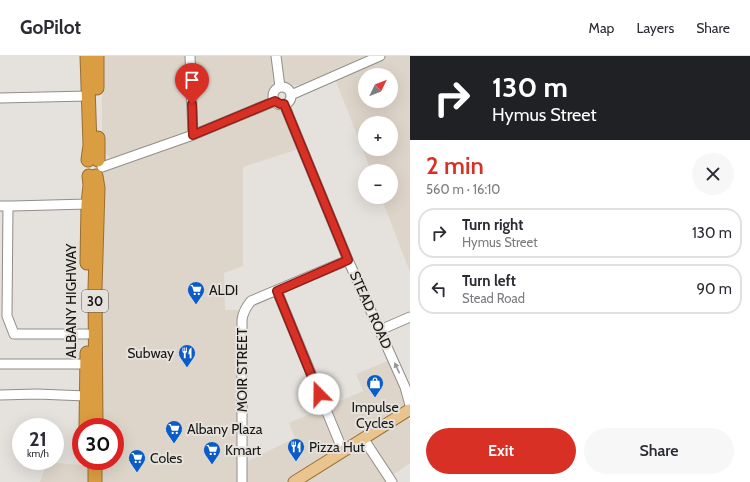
<!DOCTYPE html>
<meta charset="utf-8">
<style>
body{margin:0;font-family:Cabin,sans-serif;background:#f7f7f7;color:#2b2b33;height:100vh;display:flex;flex-direction:column;font-size:15px;white-space:nowrap}
*{box-sizing:border-box;margin:0}
p{font-size:13px;color:#7c7c81}
.icon{flex:none;width:22px;height:22px;fill:none;stroke:currentColor;stroke-width:2;stroke-linecap:round;stroke-linejoin:round}
.map{position:relative;flex:1;overflow:hidden}
.drawer{display:flex;flex-direction:column;background:#fff;width:340px}
.drawer>*{flex:none}
.hud{background:#202124;color:#fff;overflow:hidden}
.needle{width:26px;rotate:47deg}
.buttons{position:absolute;left:358px;top:12px;display:grid;gap:8px}
.buttons a{display:grid;place-items:center;width:40px;height:40px;border-radius:50%;background:#fff;box-shadow:0 4px 16px #0002;font-size:20px}
.speed{position:absolute;left:12px;top:362px;display:flex;gap:8px;font-size:20px;font-weight:700;text-align:center}
.speed>*{display:grid;place-content:center;width:52px;height:52px;border-radius:50%;background:#fff;box-shadow:0 4px 16px #0002;line-height:1}
.speed small{font-size:10px;font-weight:400}
.speed .limit{border:6px solid #d22;background:#fff;color:#111}
.pin{position:absolute;display:grid;place-items:center;width:34px;height:34px;color:#fff;margin:-41px -17px;border-radius:50% 50% 50% 0;rotate:-45deg;box-shadow:0 0 4px #0007}
.pin .icon{rotate:45deg}
.me{position:absolute;width:44px;margin:-22px;rotate:338deg;stroke-linejoin:round;filter:drop-shadow(0 0 3px #0008)}
.turn{display:flex;align-items:center;gap:14px;height:84px;padding:0 16px;font-size:18px}
.turn .icon{width:52px;height:52px;stroke-width:2.5}
.turn b{display:block;font-size:28px;line-height:34px}
.round{display:grid;place-items:center;flex:none;width:42px;height:42px;border-radius:21px;background:#f7f7f7}
.summary{display:flex;align-items:center;justify-content:space-between;height:68px;padding:0 16px}
h1{font-size:24px;font-weight:600;line-height:30px;color:#d93025}
.action{display:flex;gap:8px;margin-top:auto;padding:8px 16px}
.action a{flex:1;height:46px;border-radius:24px;background:#d93025;color:#fff;font-size:16px;font-weight:600;line-height:46px;text-align:center}
.action a+a{background:#f7f7f7;color:#2b2b33}
ul{padding:0;list-style:none}
li{display:flex;align-items:center;gap:12px;height:50px;margin:0 8px 6px;padding:0 8px;border:2px solid #e1e1e2;border-radius:16px}
li div{flex:1}
li b{display:block;font-size:15px}
li em{font-style:normal}
header{display:flex;align-items:center;gap:24px;box-sizing:border-box;height:56px;padding:0 20px;background:#fff;border-bottom:1px solid #e1e1e2}
header strong{font-size:19px}
nav{display:flex;gap:22px;margin-inline-start:auto;font-size:14px}
main{display:flex;flex:1;min-height:0}
.map>svg:first-child{display:block}
</style>
<header>
<strong>GoPilot</strong>
<nav><a>Map</a><a>Layers</a><a>Share</a></nav>
</header>
<main>
<div class="map">
<svg width="410" height="426" viewBox="0 0 410 426">
<rect width="100%" height="100%" fill="#e5e1dc"/>
<!-- built -->
<path fill="#ded5ca" fill-rule="evenodd" d="M102,0H273L275,16L274,29L272,37L266,44L256,49L182,78L113,103L106,98L102,89Z
M278,0H374L307,28L292,30L286,28L282,25Z
M383,0H410V216L381,141H391V115H371L334,20ZM365,19H391V45H365ZM365,67H391V93H365Z
M270,52H278L285,58L301,92L243,111V210L224,217L225,254H239L248,405L295,382L289,367L363,335L356,318L390,304L402,332L404,343L406,359L410,365V407L387,423L388,426H40L47,406L90,410V405H115V371H90L102,117Z"/>
<g fill="none" stroke-linecap="round" stroke-linejoin="round">
<defs>
<path id="minor" d="M190,0L193,79
M276,0L280,31
M273 40a9 9 0 1 1 18 0a9 9 0 1 1-18 0Z
M291,39L380,0
M0,42L88,40
M284,48L348,204L405,331L410,349
M102,111L193,79L275,45
M0,150H13L88,148
M8,150L7,260L14,278H87
M277,235L343,395
M380,274L410,261
M0,308H87
M0,339L37,338L86,340
M363,382L392,426
M242,426V264C243,256 246,251 251,245L348,204"/>
<path id="major" d="M294,426L409,354"/>
<path id="highway" d="M87,0L90,89L88,104
M97,32V0
M98,104V82
M87,207L88,148L90,129L89,120
M86,371L87,297
M96,371L95,233L98,132L96,120
M95,426V405"/>
</defs>
<!-- minor casing -->
<use href="#minor" stroke="#918d88" stroke-width="11"/>
<!-- major casing -->
<use href="#major" stroke="#976e33" stroke-width="13"/>
<!-- highway casing -->
<use href="#highway" stroke="#976e33" stroke-width="15"/>
<!-- minor -->
<use href="#minor" stroke="#fff" stroke-width="9"/>
<!-- major -->
<use href="#major" stroke="#e9c48e" stroke-width="11"/>
<!-- highway -->
<use href="#highway" stroke="#db9d42" stroke-width="13"/>
</g>
<!-- one-way arrows -->
<defs><path id="oneway-solid" d="M-6-.8H1V-3.2L6.5 0L1 3.2V.8H-6Z"/></defs>
<use fill="#989796" href="#oneway-solid" transform="translate(397 312) rotate(-115)"/>
<g fill="none" stroke-linecap="round" stroke-linejoin="round">
<defs>
<path id="route" d="M192,48L193,79L275,45L280,48H284L348,204L277,235L319,338"/>
</defs>
<!-- route casing -->
<use href="#route" stroke="#8d1f18" stroke-width="10"/>
<!-- route -->
<use href="#route" stroke="#d93025" stroke-width="7"/>
</g>
<!-- icons -->
<defs>
<symbol id="supermarket-pin" viewBox="-11 -11 22 30"><path d="M0 17L-7.5 6A9.5 9.5 0 1 1 7.5 6Z" fill="#0b5cc6" stroke="#e5e1dc"/><path d="M-6-5.5h2.5l.6 2H6L4.5 2H-2.5L-4.4-4H-6ZM-1.5 3.2a1.3 1.3 0 1 0 .1 0ZM3 3.2a1.3 1.3 0 1 0 .1 0Z" fill="#fff"/></symbol>
<symbol id="restaurant-pin" viewBox="-11 -11 22 30"><path d="M0 17L-7.5 6A9.5 9.5 0 1 1 7.5 6Z" fill="#0b5cc6" stroke="#e5e1dc"/><path d="M-5-6h1v4h1v-4h1v4h1v-4h1v5L-1.5 .5V6h-2V.5L-5-1ZM5-6V6H3V1.5H1.5Q1.5-4 5-6Z" fill="#fff"/></symbol>
<symbol id="shop-pin" viewBox="-11 -11 22 30"><path d="M0 17L-7.5 6A9.5 9.5 0 1 1 7.5 6Z" fill="#0b5cc6" stroke="#e5e1dc"/><path d="M-5-2.5h2.3a2.7 3.5 0 0 1 5.4 0H5L5.5 6h-11ZM-1.5-2.5h3a1.5 2.3 0 0 0-3 0Z" fill="#fff"/></symbol>
</defs>
<g fill-rule="evenodd">
<use href="#supermarket-pin" x="186" y="224" width="20" height="27"/>
<use href="#restaurant-pin" x="177" y="287" width="20" height="27"/>
<use href="#shop-pin" x="365" y="317" width="20" height="27"/>
<use href="#supermarket-pin" x="164" y="363" width="20" height="27"/>
<use href="#restaurant-pin" x="286" y="381" width="20" height="27"/>
<use href="#supermarket-pin" x="202" y="384" width="20" height="27"/>
<use href="#supermarket-pin" x="127" y="392" width="20" height="27"/>
</g>
<g text-anchor="middle" dominant-baseline="central" stroke-width="4" stroke-linejoin="round" paint-order="stroke">
<!-- shield labels -->
<rect fill="#e5e1dc" stroke="#565451" stroke-width="1" x="82" y="234" width="26" height="22" rx="3"/>
<g font-size="13" font-weight="bold" fill="#191816">
<text x="95" y="245">30</text>
</g>
<!-- poi labels -->
<g font-size="14" fill="#191816" stroke="#e5e1dc" text-anchor="start">
<text x="209" y="234">ALDI</text>
<text x="174" y="297" text-anchor="end">Subway</text>
<text x="375" y="351" text-anchor="middle">Impulse<tspan x="375" dy="16">Cycles</tspan></text>
<text x="187" y="373">Albany Plaza</text>
<text x="309" y="391">Pizza Hut</text>
<text x="225" y="394">Kmart</text>
<text x="150" y="402">Coles</text>
</g>
<!-- street labels -->
<g font-size="14" fill="#191816" stroke="#e5e1dc">
<text transform="translate(71 245) rotate(-90)">ALBANY HIGHWAY</text>
<text transform="translate(371 254) rotate(66)">STEAD ROAD</text>
<text transform="translate(242 314) rotate(-90)">MOIR STREET</text>
</g>
</g>
</svg>
<div class="buttons">
<a><svg class="needle" viewBox="-14 -14 28 28"><path d="M0-13l5 13h-10z" fill="#e53935"/><path d="M0 13l5-13h-10z" fill="#7c7c81"/></svg></a>
<a>+</a>
<a>−</a>
</div>
<div class="speed"><div>21<small>km/h</small></div><div class="limit">30</div></div>
<div class="pin" style="left:192px;top:48px;background:#d93025"><svg class="icon" aria-label="arrive" viewBox="0 0 24 24"><path d="M6 21V4h12l-3 4 3 4H6"/></svg></div>
<svg class="me" style="left:319px;top:338px" viewBox="-20 -20 40 40"><circle r="19" fill="#fff"/><path d="M0-13L10 11 0 6-10 11z" fill="#d93025"/></svg>
</div>
<section class="drawer">
<div class="hud">
<div class="turn"><svg class="icon" aria-label="right" viewBox="0 0 24 24"><path d="M7 20v-9h11M14 6l5 5-5 5"/></svg><div><b>130 m</b>Hymus Street</div></div>
</div>
<div class="summary"><div><h1>2 min</h1><p>560 m · 16:10</p></div><a class="round"><svg class="icon" aria-label="close" viewBox="0 0 24 24"><path d="M6 6l12 12M18 6L6 18"/></svg></a></div>
<ul>
<li><svg class="icon" aria-label="right" viewBox="0 0 24 24"><path d="M7 20v-9h11M14 6l5 5-5 5"/></svg><div><b>Turn right</b><p>Hymus Street</p></div><em>130 m</em></li>
<li><svg class="icon" aria-label="left" viewBox="0 0 24 24"><path d="M17 20v-9H6M10 6l-5 5 5 5"/></svg><div><b>Turn left</b><p>Stead Road</p></div><em>90 m</em></li>
</ul>
<div class="action"><a>Exit</a><a>Share</a></div>
</section>
</main>
